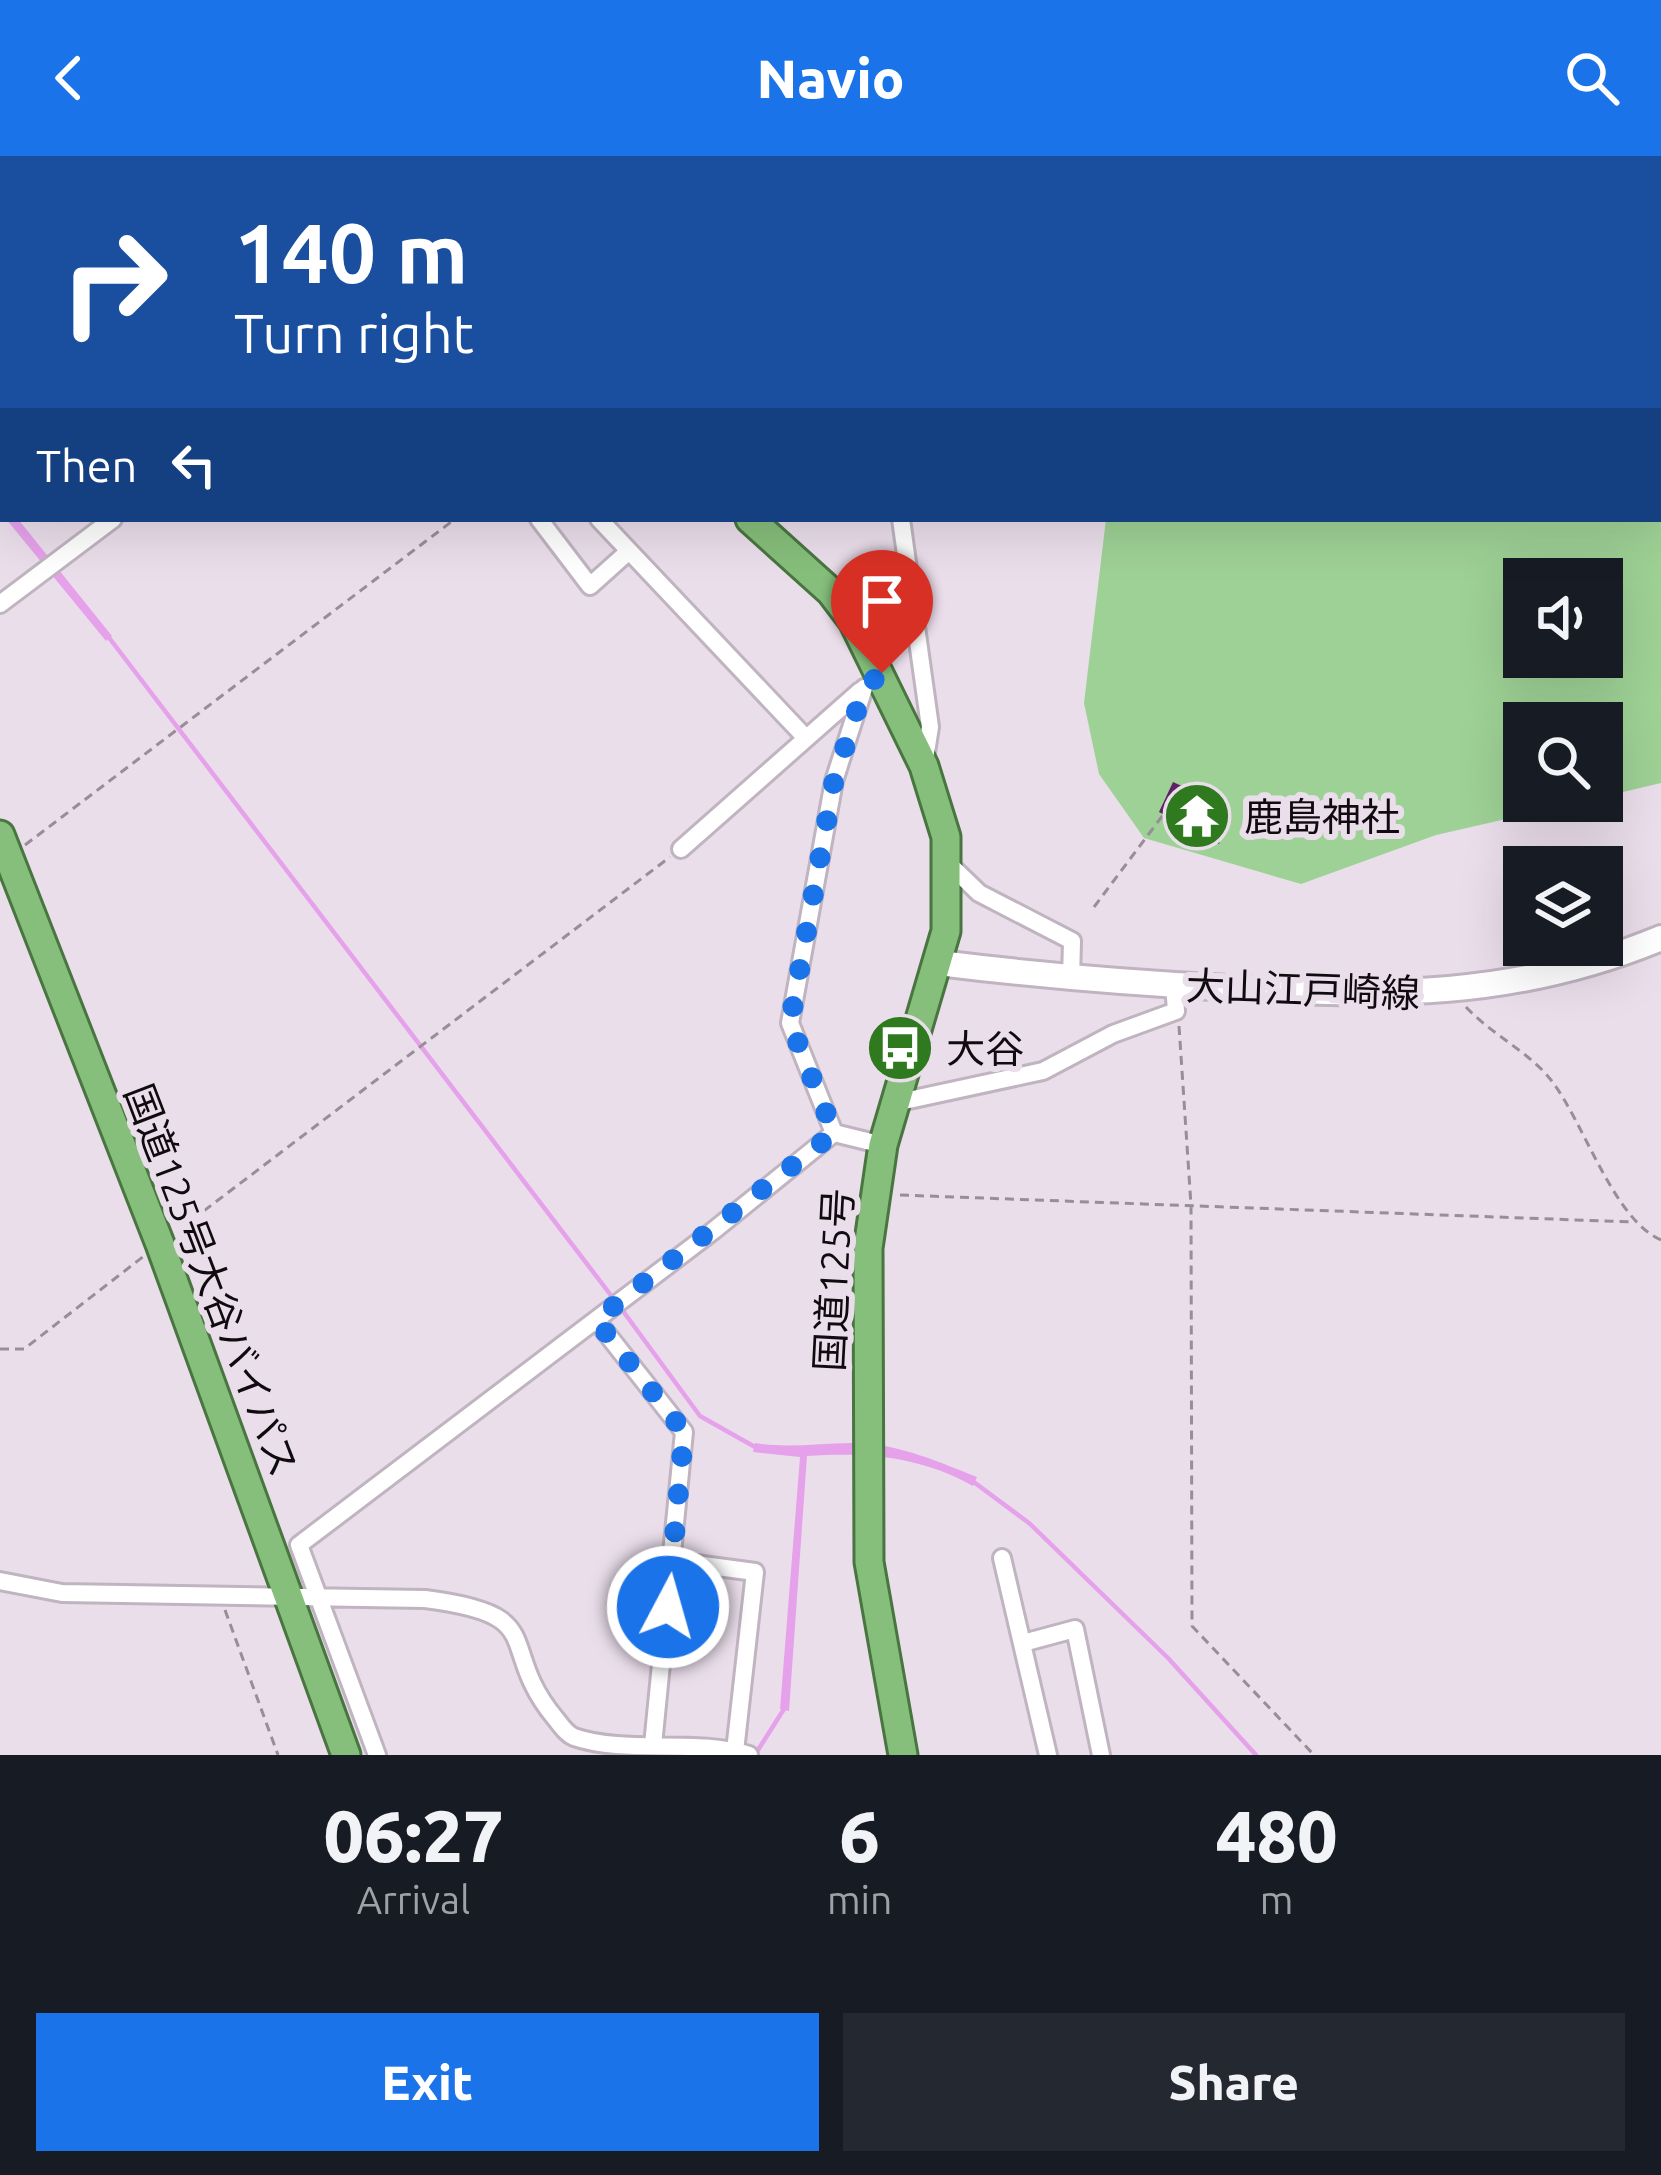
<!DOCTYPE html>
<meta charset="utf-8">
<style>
body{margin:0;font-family:Ubuntu,"Noto Sans JP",sans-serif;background:#242831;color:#f1f3f6;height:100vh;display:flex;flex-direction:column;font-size:45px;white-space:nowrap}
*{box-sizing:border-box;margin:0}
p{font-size:39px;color:#9ea1a6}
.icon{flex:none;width:66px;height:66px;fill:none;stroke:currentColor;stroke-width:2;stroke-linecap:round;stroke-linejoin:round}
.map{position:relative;height:1599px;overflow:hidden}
.side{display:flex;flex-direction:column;background:#171b24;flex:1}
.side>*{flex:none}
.guide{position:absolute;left:0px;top:0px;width:1662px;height:366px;box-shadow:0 12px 48px #0002;background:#1a4fa0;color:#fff;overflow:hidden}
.buttons{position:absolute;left:1503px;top:402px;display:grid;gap:24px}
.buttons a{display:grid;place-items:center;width:120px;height:120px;border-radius:0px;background:#171b24;box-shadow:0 12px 48px #0002;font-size:60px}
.pin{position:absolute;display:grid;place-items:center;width:102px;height:102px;color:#fff;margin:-123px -51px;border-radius:50% 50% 50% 0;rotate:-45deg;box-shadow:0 0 12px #0007}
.pin .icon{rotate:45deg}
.me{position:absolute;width:132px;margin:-66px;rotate:6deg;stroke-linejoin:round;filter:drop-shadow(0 0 9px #0008)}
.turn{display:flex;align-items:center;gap:42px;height:252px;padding:0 36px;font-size:54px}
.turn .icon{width:156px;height:156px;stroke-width:2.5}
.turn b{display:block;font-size:84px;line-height:102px}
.then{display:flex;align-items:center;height:114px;padding:0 36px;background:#0003;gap:24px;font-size:45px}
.eta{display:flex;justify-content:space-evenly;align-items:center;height:204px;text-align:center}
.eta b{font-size:72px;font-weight:800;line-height:84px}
.action{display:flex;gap:24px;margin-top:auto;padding:24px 36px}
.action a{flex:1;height:138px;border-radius:0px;background:#1a73e8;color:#fff;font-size:48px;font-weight:800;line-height:138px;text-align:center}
.action a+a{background:#242831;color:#f1f3f6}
header{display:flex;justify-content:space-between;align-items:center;height:156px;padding:0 36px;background:#1a73e8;color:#fff;font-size:54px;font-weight:800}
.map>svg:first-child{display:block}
</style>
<header><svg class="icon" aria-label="back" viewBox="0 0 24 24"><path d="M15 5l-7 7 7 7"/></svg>Navio<svg class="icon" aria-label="search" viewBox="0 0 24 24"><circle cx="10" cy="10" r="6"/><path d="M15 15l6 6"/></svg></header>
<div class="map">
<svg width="1661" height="1599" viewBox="0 0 1661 1599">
<rect width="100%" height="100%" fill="#eadeeb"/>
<!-- green -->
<path fill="#9ed195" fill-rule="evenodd" d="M578,0H1661V627L1602,641V567H1524V645H1585L1436,679L1301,728L1144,682L1099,618L1084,547L1106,363H1659V3ZM1524,423H1602V501H1524Z"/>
<!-- water -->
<path fill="#e6a1eb" d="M6,363H18L112,480L106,485Z
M755,1287C791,1293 823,1286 859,1287C901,1289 939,1306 977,1321L973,1330C920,1300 866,1296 807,1300L789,1555L780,1553L800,1301L753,1296Z"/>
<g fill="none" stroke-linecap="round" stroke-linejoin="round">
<!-- stream -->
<path stroke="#e6a1eb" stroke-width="4.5" d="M107,479L613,1142
M620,1151L700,1260L755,1291
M971,1324L1029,1367L1168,1502L1256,1599
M758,1594L784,1553"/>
</g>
<!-- building -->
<path fill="#5f2264" d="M1173,626L1228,651L1219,688L1159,656Z"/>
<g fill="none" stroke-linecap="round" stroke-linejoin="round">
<defs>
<path id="minor" d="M166,3L171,0
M1119,3L1120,0
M0,265L3,269
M539,363L590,430L629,395
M599,363L805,581
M901,363L930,571L924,609
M0,448L113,363
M681,693L860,535
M949,708L979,737L1072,785L1071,823
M895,947L1043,915L1113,878L1176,855L1174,829
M834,977L790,867L834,625L864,532
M596,1164L684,1276L653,1589
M1002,1402L1048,1599
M673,1405L755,1416L735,1595
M0,1425L62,1437L425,1443C552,1459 495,1489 555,1562C561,1569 565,1577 574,1581C627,1599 694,1582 749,1599
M1023,1487L1075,1473L1101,1599
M377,1599L299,1389L713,1075L834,977L883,989"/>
<path id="tertiary" d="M460,3L480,0
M0,100L3,99"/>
<path id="secondary" d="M939,807C1036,819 1132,827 1230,832C1386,840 1514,843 1661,782"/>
<path id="trunk" d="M423,0V3
M750,363L831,436L853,465L924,610L946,681V775L883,989L868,1092L869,1406L903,1599
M0,679L160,1088L346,1599"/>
</defs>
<!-- minor casing -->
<use href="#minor" stroke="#bfb4c0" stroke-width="22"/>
<!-- tertiary casing -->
<use href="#tertiary" stroke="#bfb4c0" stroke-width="27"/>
<!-- secondary casing -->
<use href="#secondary" stroke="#bfb4c0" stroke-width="30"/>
<!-- trunk casing -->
<use href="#trunk" stroke="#497540" stroke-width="33"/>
<!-- path -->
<path stroke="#978e97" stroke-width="3" stroke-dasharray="9 6" stroke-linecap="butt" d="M25,689L455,363
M1094,751L1163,659
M1466,851C1491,878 1529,896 1551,924C1585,968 1613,1063 1661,1084
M1179,870L1191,1049L1192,1470L1314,1599
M900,1039L1632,1066
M180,1073L670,701
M0,1193H24L144,1100
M225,1454L278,1599"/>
<!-- minor -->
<use href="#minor" stroke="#fff" stroke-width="16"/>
<!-- tertiary -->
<use href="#tertiary" stroke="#fff" stroke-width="21"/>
<!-- secondary -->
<use href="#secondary" stroke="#fff" stroke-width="24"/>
<!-- trunk -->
<use href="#trunk" stroke="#86be7b" stroke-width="27"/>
</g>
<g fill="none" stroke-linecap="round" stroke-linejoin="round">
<!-- route -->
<path stroke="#1a73e8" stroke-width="21" stroke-dasharray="0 37.8" d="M668,1451L684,1276L596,1164L834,977L790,867L834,625L864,532L882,517"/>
</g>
<!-- icons -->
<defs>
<symbol id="temple-disc" viewBox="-11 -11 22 22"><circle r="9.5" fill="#2f791f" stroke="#eadeeb"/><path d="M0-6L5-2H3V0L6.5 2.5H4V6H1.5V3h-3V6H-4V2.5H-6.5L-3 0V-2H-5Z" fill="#fff"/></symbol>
<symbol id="bus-disc" viewBox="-11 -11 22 22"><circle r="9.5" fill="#2f791f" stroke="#eadeeb"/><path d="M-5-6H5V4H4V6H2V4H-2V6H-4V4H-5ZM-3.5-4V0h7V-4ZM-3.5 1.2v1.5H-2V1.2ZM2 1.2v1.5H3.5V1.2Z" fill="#fff"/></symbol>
</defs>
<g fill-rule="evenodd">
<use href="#temple-disc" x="1159" y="622" width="76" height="76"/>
<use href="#bus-disc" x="862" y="854" width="76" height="76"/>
</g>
<g text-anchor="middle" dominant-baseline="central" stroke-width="12" stroke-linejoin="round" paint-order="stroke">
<!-- poi labels -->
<g font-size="39" fill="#0f0b0f" stroke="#eadeeb" text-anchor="start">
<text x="1244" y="660">鹿島神社</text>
<text x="946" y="892">大谷</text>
</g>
<!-- street labels -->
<g font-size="39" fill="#0f0b0f" stroke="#eadeeb">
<text transform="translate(1303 833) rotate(2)">大山江戸崎線</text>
<text transform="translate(212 1124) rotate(69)">国道125号大谷バイパス</text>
<text transform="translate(833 1124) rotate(-87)">国道125号</text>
</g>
</g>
</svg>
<div class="buttons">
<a><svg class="icon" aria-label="sound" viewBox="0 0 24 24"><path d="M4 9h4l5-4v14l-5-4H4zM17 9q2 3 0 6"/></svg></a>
<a><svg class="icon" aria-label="search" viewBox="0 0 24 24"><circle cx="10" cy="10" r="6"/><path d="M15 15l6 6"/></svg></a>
<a><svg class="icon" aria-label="layers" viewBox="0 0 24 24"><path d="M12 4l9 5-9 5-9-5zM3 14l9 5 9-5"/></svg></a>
</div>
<div class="pin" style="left:882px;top:517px;background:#d93025"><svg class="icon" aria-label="arrive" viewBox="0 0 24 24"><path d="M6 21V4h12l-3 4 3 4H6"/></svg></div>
<svg class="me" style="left:668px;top:1451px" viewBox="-20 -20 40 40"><circle r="17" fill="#1a73e8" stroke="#fff" stroke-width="3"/><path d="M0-11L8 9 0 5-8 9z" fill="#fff"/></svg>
<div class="guide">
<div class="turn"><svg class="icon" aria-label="right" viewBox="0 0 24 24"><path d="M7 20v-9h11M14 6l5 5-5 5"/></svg><div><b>140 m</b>Turn right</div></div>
<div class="then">Then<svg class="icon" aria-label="left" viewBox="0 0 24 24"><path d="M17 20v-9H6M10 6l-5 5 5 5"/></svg></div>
</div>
</div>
<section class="side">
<div class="eta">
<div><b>06:27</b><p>Arrival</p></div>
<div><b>6</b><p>min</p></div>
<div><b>480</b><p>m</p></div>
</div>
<div class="action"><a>Exit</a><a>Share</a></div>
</section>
